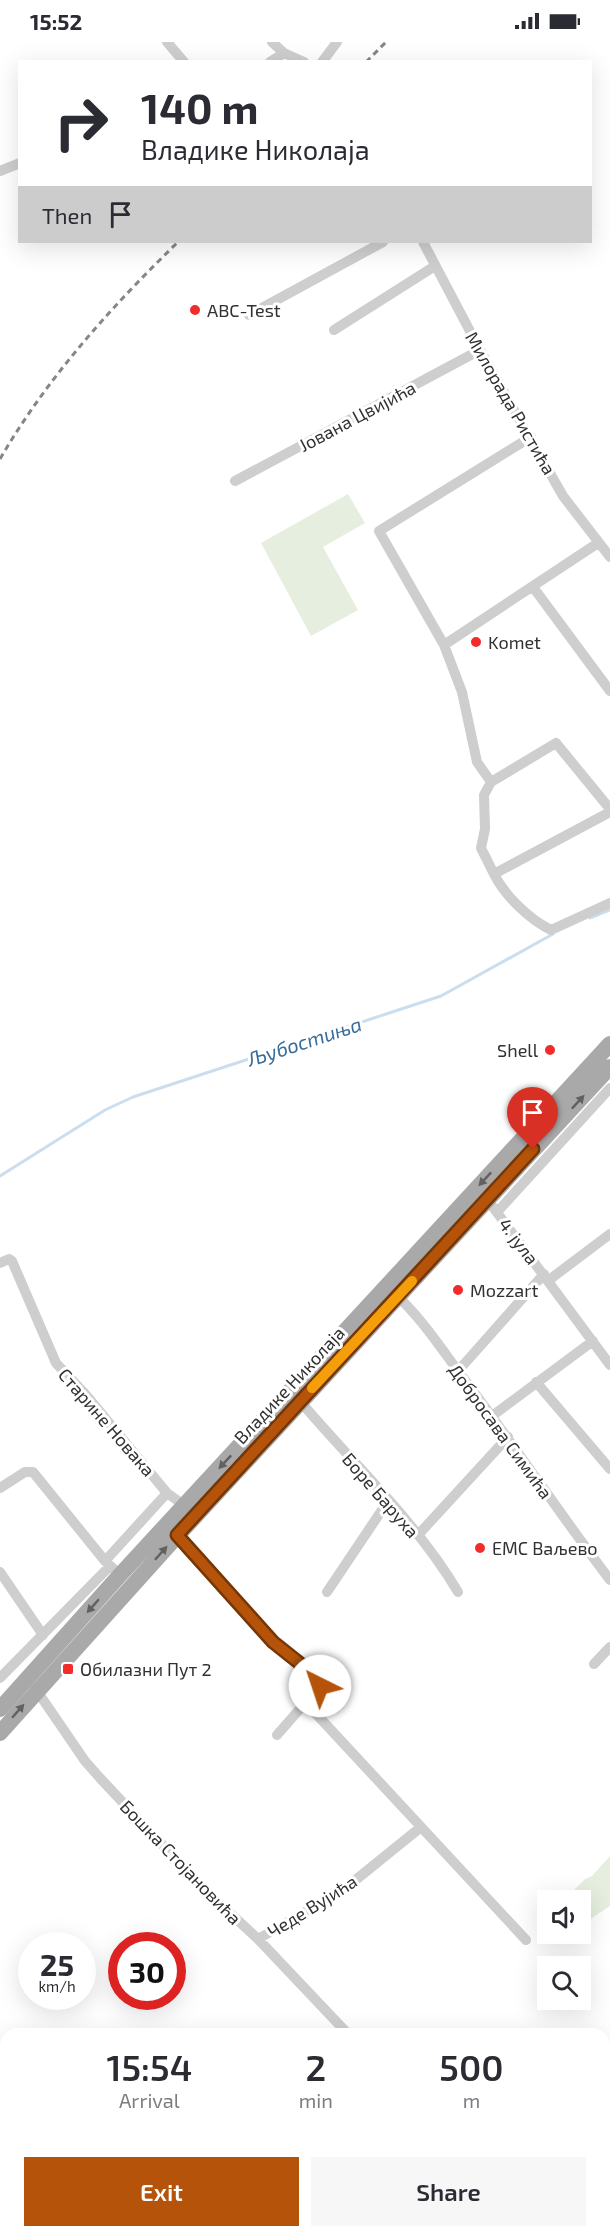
<!DOCTYPE html>
<meta charset="utf-8">
<style>
body{margin:0;font-family:"Exo 2",sans-serif;background:#f7f7f7;color:#2b2b33;height:100vh;display:flex;flex-direction:column;font-size:22px;white-space:nowrap}
*{box-sizing:border-box;margin:0}
p{font-size:20px;color:#7c7c81}
.icon{flex:none;width:33px;height:33px;fill:none;stroke:currentColor;stroke-width:2;stroke-linecap:round;stroke-linejoin:round}
.map{position:relative;flex:1;overflow:hidden}
.side{position:absolute;left:0px;top:1986px;width:610px;height:210px;display:flex;flex-direction:column;background:#fff;border-radius:18px 18px 0 0;box-shadow:0 6px 24px #0002}
.side>*{flex:none}
.top-card{position:absolute;left:18px;top:18px;width:574px;height:183px;border-radius:0px;box-shadow:0 6px 24px #0002;background:#fff;color:#2b2b33;overflow:hidden}
.buttons{position:absolute;left:537px;top:1848px;display:grid;gap:12px}
.buttons a{display:grid;place-items:center;width:54px;height:54px;border-radius:0px;background:#fff;box-shadow:0 6px 24px #0002;font-size:30px}
.speed{position:absolute;left:18px;top:1890px;display:flex;gap:12px;font-size:30px;font-weight:700;text-align:center}
.speed>*{display:grid;place-content:center;width:78px;height:78px;border-radius:50%;background:#fff;box-shadow:0 6px 24px #0002;line-height:1}
.speed small{font-size:15px;font-weight:400}
.speed .limit{border:9px solid #d22;background:#fff;color:#111}
.pin{position:absolute;display:grid;place-items:center;width:51px;height:51px;color:#fff;margin:-62px -26px;border-radius:50% 50% 50% 0;rotate:-45deg;box-shadow:0 0 6px #0007}
.pin .icon{rotate:45deg}
.me{position:absolute;width:66px;margin:-33px;rotate:319deg;stroke-linejoin:round;filter:drop-shadow(0 0 4px #0008)}
.turn{display:flex;align-items:center;gap:21px;height:126px;padding:0 24px;font-size:27px}
.turn .icon{width:78px;height:78px;stroke-width:2.5}
.turn b{display:block;font-size:42px;line-height:51px}
.then{display:flex;align-items:center;height:57px;padding:0 24px;background:#0003;gap:12px;font-size:22px}
.eta{display:flex;justify-content:space-evenly;align-items:center;height:102px;text-align:center}
.eta b{font-size:36px;font-weight:600;line-height:42px}
.primary-button{display:flex;gap:12px;margin-top:auto;padding:12px 24px}
.primary-button a{flex:1;height:69px;border-radius:0px;background:#b45309;color:#fff;font-size:24px;font-weight:600;line-height:69px;text-align:center}
.primary-button a+a{background:#f7f7f7;color:#2b2b33}
.status{display:flex;justify-content:space-between;align-items:center;height:42px;padding:0 30px;background:#fff;direction:ltr}
.status svg{height:16px;fill:currentColor}
.map>svg:first-child{display:block}
</style>
<div class="status"><b>15:52</b><svg viewBox="0 0 49 12"><path d="M0 12V9h3v3zM5 12V6h3v6zM10 12V3h3v9zM15 12V0h3v12zM26 1h20v11H26zM47 4h2v5h-2z"/></svg></div>
<div class="map">
<svg width="610" height="2196" viewBox="0 0 610 2196">
<rect width="100%" height="100%" fill="#fff"/>
<!-- green -->
<path fill="#e6efdf" d="M348,452L365,481L323,505L358,568L311,594L261,501Z
M610,1814V1864L592,1876L585,1878L581,1870L580,1858H576L574,1848L585,1837L592,1834Z"/>
<g fill="none" stroke-linecap="round" stroke-linejoin="round">
<!-- stream -->
<path stroke="#cadeef" stroke-width="3" d="M590,876L610,868
M0,1134L105,1068L133,1055L441,954L553,892"/>
<!-- street -->
<path stroke="#cecece" stroke-width="10" d="M167,0L184,20
M272,0L284,11
M270,20L284,11L304,20
M322,20L337,0
M0,129L20,121
M423,200L480,308L563,454L610,515
M249,273L383,200
M334,288L435,224
M235,439L480,308
M533,545L610,649
M444,603L598,501
M491,740L556,701L610,767
M610,770L494,832C505,854 529,877 551,888L610,861
M494,832L481,806L485,787L484,753L491,740L477,720L462,650L444,603L379,489L531,395
M487,1157L610,1323
M498,1169L610,1046
M0,1221L9,1217L12,1219L56,1321L86,1353L167,1451L185,1464
M549,1238L610,1192
M394,1251C421,1275 442,1308 464,1337C514,1403 560,1472 610,1538
M458,1329L544,1232
M536,1340L610,1427
M300,1359C353,1422 416,1479 458,1550
M492,1374L593,1299
M0,1446L25,1430H33L105,1519L120,1533
M178,1493L273,1600L320,1640V1644L277,1693
M418,1493L508,1395
M105,1519L167,1451
M0,1530L43,1593
M327,1550L388,1459
M594,1622L610,1605
M0,1636L110,1524
M35,1646L85,1719L100,1736L204,1847L258,1897L348,1992
M306,1661L526,1898
M258,1897L342,1849L421,1785
M0,2067L6,2063
M604,2098L610,2096
M0,2147L6,2143
M0,2190L4,2196
M545,2190L547,2196
M586,2190L598,2196
M91,2196L100,2190"/>
<!-- primary -->
<path stroke="#a9a9a9" stroke-width="16" d="M0,1667L120,1533L610,1002
M0,1691L178,1493L610,1025"/>
<!-- rail -->
<path stroke="#868686" stroke-width="3" stroke-dasharray="6 4.5" stroke-linecap="butt" d="M366,20L386,0
M0,417C47,336 111,265 178,200"/>
</g>
<!-- one-way arrows -->
<defs><path id="oneway-solid" d="M-6-.8H1V-3.2L6.5 0L1 3.2V.8H-6Z" transform="scale(1.5)"/></defs>
<g fill="#616161">
<use href="#oneway-solid" transform="translate(578 1060) rotate(-47)"/>
<use href="#oneway-solid" transform="translate(485 1137) rotate(133)"/>
<use href="#oneway-solid" transform="translate(225 1420) rotate(133)"/>
<use href="#oneway-solid" transform="translate(161 1511) rotate(-48)"/>
<use href="#oneway-solid" transform="translate(93 1564) rotate(131)"/>
<use href="#oneway-solid" transform="translate(18 1669) rotate(-49)"/>
</g>
<g fill="none" stroke-linecap="round" stroke-linejoin="round">
<defs>
<path id="route" d="M320,1644L317,1635L273,1600L177,1493L533,1107"/>
</defs>
<!-- route casing -->
<use href="#route" stroke="#753606" stroke-width="15"/>
<!-- route -->
<use href="#route" stroke="#b45309" stroke-width="10"/>
<!-- slow -->
<path stroke="#f59e0b" stroke-width="10" d="M312,1346L412,1239"/>
</g>
<!-- markers -->
<g fill="#f12c2a" stroke="#fff" stroke-width="2">
<circle cx="195" cy="268" r="6"/>
<circle cx="476" cy="600" r="6"/>
<circle cx="550" cy="1008" r="6"/>
<circle cx="458" cy="1248" r="6"/>
<circle cx="480" cy="1506" r="6"/>
<rect x="62" y="1621" width="12" height="12" rx="3"/>
</g>
<g text-anchor="middle" dominant-baseline="central" stroke-width="6" stroke-linejoin="round" paint-order="stroke">
<!-- poi labels -->
<g font-size="18" fill="#313131" stroke="#fff" text-anchor="start">
<text x="207" y="268">ABC-Test</text>
<text x="488" y="600">Komet</text>
<text x="538" y="1008" text-anchor="end">Shell</text>
<text x="470" y="1248">Mozzart</text>
<text x="492" y="1506">ЕМС Ваљево</text>
<text x="80" y="1627">Обилазни Пут 2</text>
</g>
<!-- street labels -->
<g font-size="18" fill="#313131" stroke="#fff">
<text transform="translate(511 361) rotate(60)">Милорада Ристића</text>
<text transform="translate(357 374) rotate(-28)">Јована Цвијића</text>
<text transform="translate(519 1199) rotate(53)">4. јула</text>
<text transform="translate(289 1343) rotate(-47)">Владике Николаја</text>
<text transform="translate(107 1380) rotate(49)">Старине Новака</text>
<text transform="translate(501 1389) rotate(54)">Добросава Симића</text>
<text transform="translate(381 1453) rotate(49)">Боре Баруха</text>
<text transform="translate(181 1820) rotate(46)">Бошка Стојановића</text>
<text transform="translate(312 1864) rotate(-32)">Чеде Вујића</text>
</g>
<!-- water labels -->
<g font-size="20" font-style="italic" fill="#386c9a" stroke="#fff">
<text transform="translate(304 999) rotate(-18)">Љубостиња</text>
</g>
</g>
</svg>
<div class="buttons">
<a><svg class="icon" aria-label="sound" viewBox="0 0 24 24"><path d="M4 9h4l5-4v14l-5-4H4zM17 9q2 3 0 6"/></svg></a>
<a><svg class="icon" aria-label="search" viewBox="0 0 24 24"><circle cx="10" cy="10" r="6"/><path d="M15 15l6 6"/></svg></a>
</div>
<div class="speed"><div>25<small>km/h</small></div><div class="limit">30</div></div>
<div class="pin" style="left:533px;top:1107px;background:#d93025"><svg class="icon" aria-label="arrive" viewBox="0 0 24 24"><path d="M6 21V4h12l-3 4 3 4H6"/></svg></div>
<svg class="me" style="left:320px;top:1644px" viewBox="-20 -20 40 40"><circle r="19" fill="#fff"/><path d="M0-13L10 11 0 6-10 11z" fill="#b45309"/></svg>
<div class="top-card">
<div class="turn"><svg class="icon" aria-label="right" viewBox="0 0 24 24"><path d="M7 20v-9h11M14 6l5 5-5 5"/></svg><div><b>140 m</b>Владике Николаја</div></div>
<div class="then">Then<svg class="icon" aria-label="arrive" viewBox="0 0 24 24"><path d="M6 21V4h12l-3 4 3 4H6"/></svg></div>
</div>
<section class="side">
<div class="eta">
<div><b>15:54</b><p>Arrival</p></div>
<div><b>2</b><p>min</p></div>
<div><b>500</b><p>m</p></div>
</div>
<div class="primary-button"><a>Exit</a><a>Share</a></div>
</section>
</div>
